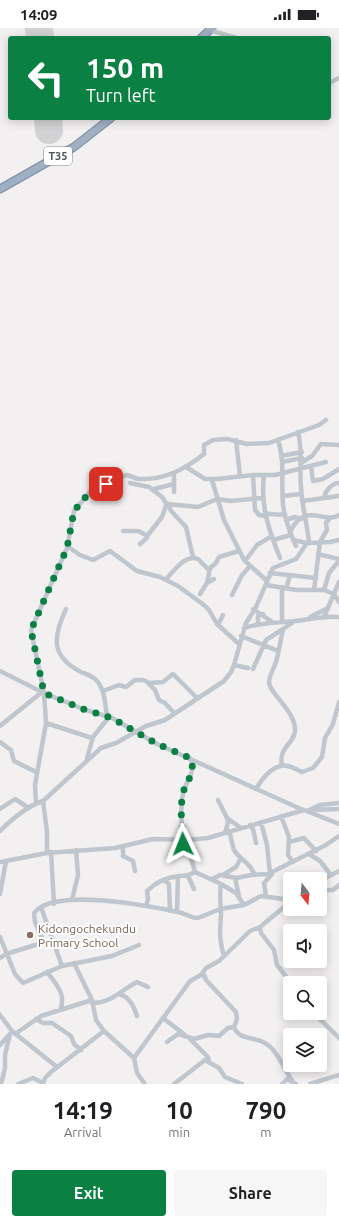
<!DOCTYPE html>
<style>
body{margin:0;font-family:Ubuntu,sans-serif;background:#f6f6f6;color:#202124;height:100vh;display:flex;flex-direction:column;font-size:15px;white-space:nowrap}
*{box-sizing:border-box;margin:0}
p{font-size:13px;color:#757577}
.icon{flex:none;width:22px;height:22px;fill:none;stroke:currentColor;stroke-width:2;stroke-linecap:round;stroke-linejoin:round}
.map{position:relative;height:1056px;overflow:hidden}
.panel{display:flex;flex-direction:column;background:#fff;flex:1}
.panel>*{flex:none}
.banner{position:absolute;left:8px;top:8px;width:323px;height:84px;border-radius:4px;box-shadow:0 2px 10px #0003;background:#0b8043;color:#fff;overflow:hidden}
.needle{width:26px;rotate:164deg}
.fabs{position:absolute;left:283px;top:844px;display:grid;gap:8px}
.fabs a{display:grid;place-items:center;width:44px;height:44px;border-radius:4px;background:#fff;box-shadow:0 2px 10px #0003;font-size:20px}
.pin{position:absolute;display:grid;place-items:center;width:34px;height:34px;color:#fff;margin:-17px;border-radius:8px;box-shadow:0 2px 6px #0006}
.me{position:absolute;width:44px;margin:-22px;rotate:358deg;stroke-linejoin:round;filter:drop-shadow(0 0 3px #0008)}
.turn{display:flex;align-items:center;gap:14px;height:84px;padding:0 12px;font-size:18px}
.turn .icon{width:52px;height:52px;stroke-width:2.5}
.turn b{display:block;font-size:28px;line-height:34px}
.eta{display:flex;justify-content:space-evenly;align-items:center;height:68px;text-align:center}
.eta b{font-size:24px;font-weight:700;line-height:28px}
.primary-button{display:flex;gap:8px;margin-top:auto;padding:8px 12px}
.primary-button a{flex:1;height:46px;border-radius:4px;background:#0b8043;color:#fff;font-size:16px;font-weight:700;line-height:46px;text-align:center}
.primary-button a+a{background:#f6f6f6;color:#202124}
.status{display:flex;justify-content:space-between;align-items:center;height:28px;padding:0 20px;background:#fff;direction:ltr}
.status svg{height:11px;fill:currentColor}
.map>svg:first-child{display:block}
</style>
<div class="status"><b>14:09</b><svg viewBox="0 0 49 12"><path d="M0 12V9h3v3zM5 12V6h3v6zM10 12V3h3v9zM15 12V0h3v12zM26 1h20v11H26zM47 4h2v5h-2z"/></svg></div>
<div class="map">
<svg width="339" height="1056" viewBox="0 0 339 1056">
<rect width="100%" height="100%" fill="#f2f0f0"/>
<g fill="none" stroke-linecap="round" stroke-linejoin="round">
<!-- runway -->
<path stroke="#d2d2d4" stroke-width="28" d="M39,0L40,10
M48,90L49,102"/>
<defs>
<path id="trunk" d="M201,10L212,0
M0,161L74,119L111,90"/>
</defs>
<!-- trunk casing -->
<use href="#trunk" stroke="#788ca5" stroke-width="9"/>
<!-- minor -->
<path stroke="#bfc6cd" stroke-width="4.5" d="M210,2L236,10
M329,55L339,50
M298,404C303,423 299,440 301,459C302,478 307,496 309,514
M236,412L240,448
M278,412C285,433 281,456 283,477C285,492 290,505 296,518
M281,428L302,424
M282,434L302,430
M301,435L312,428L321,416L339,417
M311,438L313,453L323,451L339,441
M186,439L205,451H217L253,447H275L326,434
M174,446V464
M253,447L255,482L259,487L265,488
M264,447C260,477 269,503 280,530
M212,452L224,492L244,532L267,553
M130,455L149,459L162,469L172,484L186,499L193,529
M154,461L174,456
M283,468L301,466
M324,470C325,463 332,455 339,455
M302,473L339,468
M167,476L198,479L217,471L231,473L262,470
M265,486C272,485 277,488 285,486
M286,492L295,489L301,491
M123,503H138L146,507L147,510L140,516
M290,505C303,472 325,497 339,487
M147,508L162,489L167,475
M273,512L291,507
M293,512L307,515
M67,518L80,527L93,532L110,523L137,543L160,549L178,558L204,577L209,582L217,596L239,616
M318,526L339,531
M245,533L257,517L272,508
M270,545L316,550
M167,550C175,542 185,526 198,531L209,542
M207,555L210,540L216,535L219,529L239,523
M266,557L297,562H324L334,566L339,574
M282,559V593
M286,560L290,548
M314,562L320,514L327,502L326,495L330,490
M324,562L329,545L339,533
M200,566L207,555L214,551
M232,567L242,547L250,538
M66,581C53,609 50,628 81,644C86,646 93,648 97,653C105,662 105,677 107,688
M253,581L271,593
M310,589L328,580
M324,589L339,554
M258,596V588L263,586
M218,597L223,587
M244,600C262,594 278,595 296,593C311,591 324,588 339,589
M241,608L278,623
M234,637L248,640
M253,641L266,612L283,601
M0,643L44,665L83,681L112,690L157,716L303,782
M148,655L155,662L159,672L165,675L174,685
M103,663L119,657L126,659L135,652H143L150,655L163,654L173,646L197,670
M46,695L92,710
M0,698L42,664
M0,714L11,722L14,733L36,744
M87,730L93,709L109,689
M282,738C278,718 295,716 295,702C296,684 269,665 269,654C269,648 274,640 276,634C279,623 281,611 283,601L295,593
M256,761C262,751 274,735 288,738C293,739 297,742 302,744L313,740L322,729L325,710L333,696L339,674
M218,772L227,790L241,800
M36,775L35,757L46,695L44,665L31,602L67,520L74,483L89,465L126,447C131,447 134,451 140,451C165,452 185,441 204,426V417L213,412L227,411L247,416L269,415L319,397L326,392
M0,781L15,771L29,780
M313,782L339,781
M307,783L320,777L339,775
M281,788L289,809L288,827L293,834
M261,794L267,817L270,845
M250,797L253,801L256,815
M0,803C12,791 27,778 43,773
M229,803C231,809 232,816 234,822C240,832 251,835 254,846
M225,805L228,795L227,789
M182,812L185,823L190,827L195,844L221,856C219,867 221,877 221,887C220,904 219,908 223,925
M185,812C181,799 180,779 183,765C186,753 197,743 190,730
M289,814L304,810L316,823
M123,819V828L133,833L135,843
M51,824L54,876
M47,825V804L43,773L101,720L116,715L146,698L165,692L224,653L231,644L234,637L246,595L255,581L273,540L296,531L307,515L330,514L339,512
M309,826L320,833L331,847
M0,834L47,825L115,820L153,811L188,812L208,810L304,782L339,796
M223,847L236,839L241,830
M188,848L194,861
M235,850L239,868
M212,851L220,847L237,850L251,847L268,846L326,817L339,808
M163,852L169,856L170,883
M320,853L339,843
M221,856L236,865L244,877
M320,862H333L339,857
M0,866L6,833
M266,869L264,855L272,846
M72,872L78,847L76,822
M290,874L260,899L261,905L274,922L277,937L291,955
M146,878L148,871L147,863C156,854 168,849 180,848C185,848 188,848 193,845
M41,879L62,938
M177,884L178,848
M0,909L15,946L23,955L62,938L112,928L139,917
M0,930L6,926L42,915L43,912L35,894L34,885C54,859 149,878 178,884C185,885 191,890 198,890L220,881L244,877L261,868L290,872
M74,935L92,972L96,992L104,1003L134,1030L137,1045L145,1056
M47,944C56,956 67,967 60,982
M203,945L206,952L236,984L237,991L234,999C239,1012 253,1009 263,1014C278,1021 284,1042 293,1054
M119,966C130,969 134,979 137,988
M92,975C112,975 121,962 137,954L148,959
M314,985L339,1010
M0,987L12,1003L57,1039
M163,990L185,1007
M36,991L43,995H52L71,1008L74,1016L81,1022
M15,1006L41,988L92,972
M190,1011L207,1028L209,1032
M167,1014L178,1006L194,1011L208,1007L219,1008L228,1000L234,999
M0,1017L10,1006
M134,1030L190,953L201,947L206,940L219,933L250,903L260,899
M1,1056L5,1040V1027L10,1006
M18,1056L33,1050L43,1055
M43,1056L45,1050L51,1044L104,1003
M174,1056L205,1032L219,1040L225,1049L242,1056
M282,1056L287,1051L296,1056
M310,1056L339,1047"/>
<!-- trunk -->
<use href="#trunk" stroke="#9fb0c2" stroke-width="7"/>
</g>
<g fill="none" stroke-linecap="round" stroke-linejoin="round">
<!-- route -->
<path stroke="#0b8043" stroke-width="7" stroke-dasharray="0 12.6" d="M106,456L89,465L74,483L67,520L31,602L44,665L83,681L112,690L157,716L190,730C197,744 186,753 183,765C180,779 181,799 185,812H182L183,816"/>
</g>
<!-- markers -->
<circle fill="#8d6e63" stroke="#fff" stroke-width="1.5" cx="30" cy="907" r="4"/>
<g text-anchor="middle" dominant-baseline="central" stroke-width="4" stroke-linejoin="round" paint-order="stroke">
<!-- shield labels -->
<rect fill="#fff" stroke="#80868c" stroke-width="1" x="44" y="119" width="28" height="18" rx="3"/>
<g font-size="11" font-weight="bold" fill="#49525b">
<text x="58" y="128">T35</text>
</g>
<!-- education labels -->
<g font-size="12" fill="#785e54" stroke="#fff" text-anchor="start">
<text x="38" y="900">Kidongochekundu<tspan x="38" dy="14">Primary School</tspan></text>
</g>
</g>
</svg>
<div class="fabs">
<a><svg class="needle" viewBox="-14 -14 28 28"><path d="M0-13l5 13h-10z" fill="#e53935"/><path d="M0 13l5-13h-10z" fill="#757577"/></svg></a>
<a><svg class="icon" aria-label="sound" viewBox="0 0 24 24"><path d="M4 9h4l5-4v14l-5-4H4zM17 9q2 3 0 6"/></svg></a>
<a><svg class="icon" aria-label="search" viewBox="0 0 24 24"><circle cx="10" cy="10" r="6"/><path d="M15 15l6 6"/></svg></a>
<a><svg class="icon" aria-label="layers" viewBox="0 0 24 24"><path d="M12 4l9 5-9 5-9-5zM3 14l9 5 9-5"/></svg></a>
</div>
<div class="pin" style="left:106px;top:456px;background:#d93025"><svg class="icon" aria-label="arrive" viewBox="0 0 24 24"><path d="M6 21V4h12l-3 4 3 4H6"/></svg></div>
<svg class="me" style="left:183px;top:816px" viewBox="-20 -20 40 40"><path d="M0-17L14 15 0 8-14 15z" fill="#0b8043" stroke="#fff" stroke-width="4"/></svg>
<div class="banner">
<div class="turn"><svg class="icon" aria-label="left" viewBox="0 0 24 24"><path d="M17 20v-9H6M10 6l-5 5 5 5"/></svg><div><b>150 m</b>Turn left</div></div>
</div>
</div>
<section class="panel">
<div class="eta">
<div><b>14:19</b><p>Arrival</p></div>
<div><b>10</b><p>min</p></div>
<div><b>790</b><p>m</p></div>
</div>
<div class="primary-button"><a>Exit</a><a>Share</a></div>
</section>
